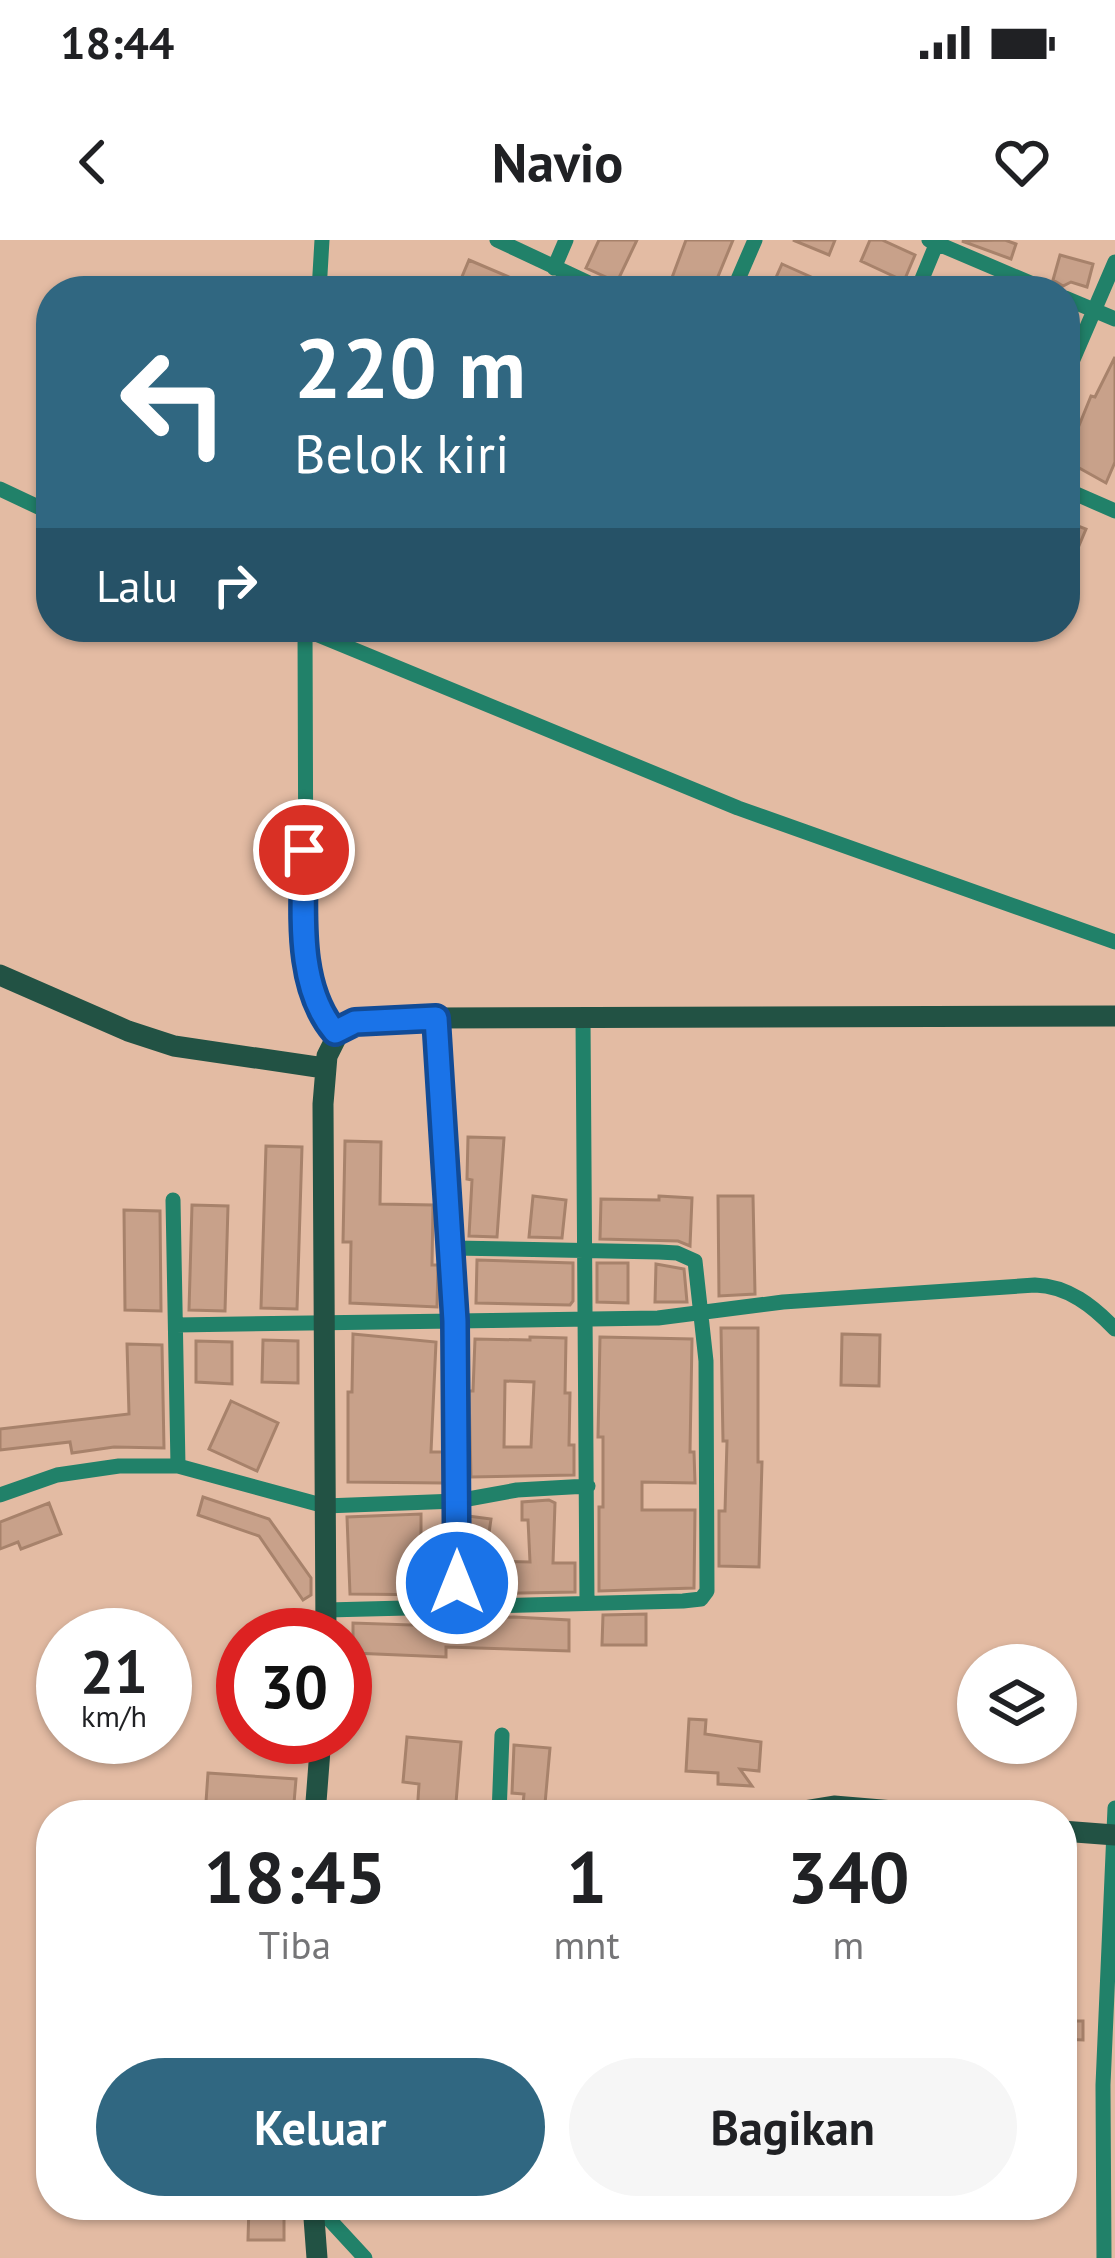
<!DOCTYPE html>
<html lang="id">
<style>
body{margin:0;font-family:"PT Sans",sans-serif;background:#f6f6f6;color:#202124;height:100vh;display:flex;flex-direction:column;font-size:45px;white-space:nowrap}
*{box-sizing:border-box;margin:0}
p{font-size:39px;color:#757577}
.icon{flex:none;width:66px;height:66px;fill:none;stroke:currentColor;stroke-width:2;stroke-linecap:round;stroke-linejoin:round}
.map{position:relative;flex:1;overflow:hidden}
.panel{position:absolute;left:36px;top:1560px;width:1041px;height:420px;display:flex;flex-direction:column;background:#fff;border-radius:48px;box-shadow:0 3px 9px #0004}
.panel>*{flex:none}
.hud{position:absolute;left:36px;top:36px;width:1044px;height:366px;border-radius:48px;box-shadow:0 3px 9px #0004;background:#306781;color:#fff;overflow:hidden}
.tools{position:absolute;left:957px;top:1404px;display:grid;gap:24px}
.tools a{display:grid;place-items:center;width:120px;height:120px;border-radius:50%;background:#fff;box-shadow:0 3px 9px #0004;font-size:60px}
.speed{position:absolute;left:36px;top:1368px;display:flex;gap:24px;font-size:60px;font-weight:700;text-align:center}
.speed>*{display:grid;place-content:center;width:156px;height:156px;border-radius:50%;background:#fff;box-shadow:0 3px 9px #0004;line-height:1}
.speed small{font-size:30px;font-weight:400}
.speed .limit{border:18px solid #d22;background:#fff;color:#111}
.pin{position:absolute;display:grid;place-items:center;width:102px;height:102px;color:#fff;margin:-51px;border:6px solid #fff;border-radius:50%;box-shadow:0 3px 12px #0007}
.me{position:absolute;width:132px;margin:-66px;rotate:0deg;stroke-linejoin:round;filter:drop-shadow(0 0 9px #0008)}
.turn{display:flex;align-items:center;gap:42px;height:252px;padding:0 60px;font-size:54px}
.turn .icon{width:156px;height:156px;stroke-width:2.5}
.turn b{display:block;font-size:84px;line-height:102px}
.then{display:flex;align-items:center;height:114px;padding:0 60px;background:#0003;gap:24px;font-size:45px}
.eta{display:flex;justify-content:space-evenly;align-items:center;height:204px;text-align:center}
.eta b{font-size:72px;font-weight:800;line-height:84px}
.primary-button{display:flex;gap:24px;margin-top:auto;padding:24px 60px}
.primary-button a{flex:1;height:138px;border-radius:72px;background:#306781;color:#fff;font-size:48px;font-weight:800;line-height:138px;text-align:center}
.primary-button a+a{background:#f6f6f6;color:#202124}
.status{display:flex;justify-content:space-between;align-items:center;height:84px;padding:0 60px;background:#fff;direction:ltr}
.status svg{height:33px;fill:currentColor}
header{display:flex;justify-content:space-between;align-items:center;height:156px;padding:0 60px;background:#fff;font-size:54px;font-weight:800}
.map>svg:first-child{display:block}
</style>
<div class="status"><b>18:44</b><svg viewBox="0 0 49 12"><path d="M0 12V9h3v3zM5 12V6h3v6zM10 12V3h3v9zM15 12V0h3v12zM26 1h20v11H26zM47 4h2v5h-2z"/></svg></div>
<header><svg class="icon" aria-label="back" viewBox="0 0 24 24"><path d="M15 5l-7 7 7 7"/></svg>Navio<svg class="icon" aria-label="heart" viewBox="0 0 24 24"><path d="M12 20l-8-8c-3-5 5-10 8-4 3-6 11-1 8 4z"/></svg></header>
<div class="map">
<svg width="1115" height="2018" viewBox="0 0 1115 2018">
<rect width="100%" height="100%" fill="#e3bba3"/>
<!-- building -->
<path fill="#c8a18a" stroke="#a7826b" stroke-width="3" fill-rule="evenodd" d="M599,0H637L617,42L586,28Z
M686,0H733L712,51H667Z
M793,0H835L829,15Z
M870,0H882L915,15L904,41L861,21Z
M1005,0L1016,4L1011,19L962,1Z
M1060,15L1093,24L1087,47L1071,42L1063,46L1053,40Z
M469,20L542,51H456Z
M782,24L820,41L815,51H770Z
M1115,117V222L1106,243L1065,220L1091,156L1095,157Z
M1065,281L1086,289L1075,315L1065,311Z
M468,897L504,898L497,997L469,996L472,940L467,939Z
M345,901L381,902L380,964L433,965L432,1025H438L437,1067L350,1063L351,1002H343Z
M266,906L302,907L297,1069L261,1068Z
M533,956L566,960L562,998L529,997Z
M659,956L692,958L690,1006L678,1001L600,999L601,959L659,960Z
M718,956H753L755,1054L719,1056Z
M192,965L228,966L225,1071L189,1070Z
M124,970L160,971L161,1071L125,1070Z
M477,1020L573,1023V1061L570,1065L476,1063Z
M597,1023H628V1063L597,1062Z
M656,1024L684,1029L687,1062H655Z
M721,1088H758V1222H762L759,1327L719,1326V1271H725L727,1201H723Z
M353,1094L436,1102L431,1212H443V1243L348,1242V1152H352Z
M842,1094L880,1095L879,1146L841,1145Z
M530,1097L566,1098L565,1153H570L569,1205H574V1235L471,1237L469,1151H473L475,1099L530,1100ZM505,1141L534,1142L531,1207H504Z
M600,1097L692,1099L690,1212H694L695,1243L642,1242V1270H695L694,1348L599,1351V1267H603V1197H598Z
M263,1100L298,1101V1143L262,1142Z
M196,1101L232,1102V1144L196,1142Z
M127,1104L162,1105L164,1208L114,1207L72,1213L70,1202L0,1210V1189L129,1174Z
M231,1161L278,1183L257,1231L209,1209Z
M203,1257L269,1279L311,1338V1355L303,1360L259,1296L198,1275Z
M549,1260L555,1263L553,1323H575V1352L469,1354L474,1300L469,1299L468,1276L491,1279L485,1321L530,1322L528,1280H522V1262Z
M49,1263L61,1294L21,1309L18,1302L0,1309V1282Z
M421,1274V1325L445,1326V1355L350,1354L347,1277Z
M646,1374V1405H602L603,1375Z
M514,1377L569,1380V1411L446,1407V1417L353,1413V1383L471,1387V1378Z
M689,1479L706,1480L705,1494L761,1502L759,1531L740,1529L752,1546L718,1544V1533L686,1531Z
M407,1497L461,1502L455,1575H417L419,1544L403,1542Z
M514,1505L550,1508L544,1575H522L524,1554L512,1553Z
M208,1533L296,1539L293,1575H243V1565L206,1562Z
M1062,1781H1083V1800L1062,1799Z
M249,1965H284V2000H248Z"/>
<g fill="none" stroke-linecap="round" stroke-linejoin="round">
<!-- street -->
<path stroke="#218169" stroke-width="15" d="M497,0L606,51
M929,0L1049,51
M554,28L566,0
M319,51L322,0
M733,51L755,0
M917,51L938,0
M1065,58L1115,79
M1065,138L1115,22
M0,249L51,273
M1065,249L1115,271
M299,387L738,568L1115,702
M305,387L306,698L312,756L336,792
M436,778L455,1081L457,1367
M583,778L587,1363
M173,960L178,1226
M176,1085L658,1078L783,1062L1035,1045C1068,1046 1093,1066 1115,1089
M0,1255L57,1235L119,1226H178L325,1266L457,1261L517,1250L588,1246
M327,1370L683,1361L701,1359L707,1351L706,1121L695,1021L677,1013L659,1012L453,1008
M499,1575L502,1495
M1062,1713L1067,1677L1069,1592
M316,1965L365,2018
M1104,2018L1103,1845L1115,1568"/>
<!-- secondary -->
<path stroke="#225244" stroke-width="21" d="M0,735L128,791L174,806L324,828
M326,1395L323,864L327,816L341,788L371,780L436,778L1115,776
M315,1575L321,1497
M779,1575L834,1566L941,1575
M1062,1591L1115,1595
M313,1965L317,2018"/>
</g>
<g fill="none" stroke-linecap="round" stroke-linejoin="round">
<defs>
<path id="route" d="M304,610C304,669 295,745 335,792L355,782L436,778L455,1081L457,1343"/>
</defs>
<!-- route casing -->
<use href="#route" stroke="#114b97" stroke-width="30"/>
<!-- route -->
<use href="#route" stroke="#1a73e8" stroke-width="21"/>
</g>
</svg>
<div class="tools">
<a><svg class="icon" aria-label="layers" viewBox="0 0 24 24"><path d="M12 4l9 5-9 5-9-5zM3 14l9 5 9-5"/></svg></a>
</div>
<div class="speed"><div>21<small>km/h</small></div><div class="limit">30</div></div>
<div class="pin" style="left:304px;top:610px;background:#d93025"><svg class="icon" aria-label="arrive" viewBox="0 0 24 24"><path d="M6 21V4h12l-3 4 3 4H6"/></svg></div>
<svg class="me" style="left:457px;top:1343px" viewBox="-20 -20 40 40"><circle r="17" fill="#1a73e8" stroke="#fff" stroke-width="3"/><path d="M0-11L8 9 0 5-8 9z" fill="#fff"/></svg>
<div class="hud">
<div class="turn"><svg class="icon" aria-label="left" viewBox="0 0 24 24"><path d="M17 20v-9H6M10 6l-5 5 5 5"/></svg><div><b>220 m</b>Belok kiri</div></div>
<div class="then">Lalu<svg class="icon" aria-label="right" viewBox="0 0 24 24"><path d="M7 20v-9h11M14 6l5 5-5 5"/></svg></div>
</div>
<section class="panel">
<div class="eta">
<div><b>18:45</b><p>Tiba</p></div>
<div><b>1</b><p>mnt</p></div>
<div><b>340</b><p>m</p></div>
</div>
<div class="primary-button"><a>Keluar</a><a>Bagikan</a></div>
</section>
</div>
